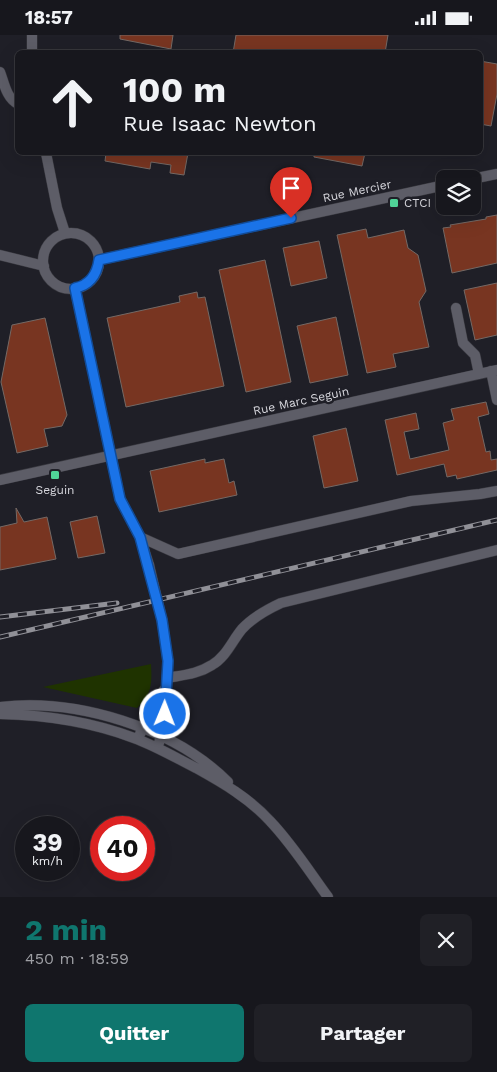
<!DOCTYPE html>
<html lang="fr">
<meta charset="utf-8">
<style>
body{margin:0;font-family:"Work Sans",sans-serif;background:#202026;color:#f1f3f6;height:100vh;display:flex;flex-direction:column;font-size:19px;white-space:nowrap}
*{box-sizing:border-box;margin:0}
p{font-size:16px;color:#9e9fa4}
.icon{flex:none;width:28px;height:28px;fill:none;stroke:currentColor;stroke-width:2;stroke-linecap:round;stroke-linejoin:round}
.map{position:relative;height:862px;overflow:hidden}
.drawer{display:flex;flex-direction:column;background:#17171d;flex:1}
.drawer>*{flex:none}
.hud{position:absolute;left:15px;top:15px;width:468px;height:105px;border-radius:8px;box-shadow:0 5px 20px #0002,0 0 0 1px #36363b;background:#17171d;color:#f1f3f6;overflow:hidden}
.tools{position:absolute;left:436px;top:135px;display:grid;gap:10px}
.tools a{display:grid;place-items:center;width:45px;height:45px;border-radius:8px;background:#17171d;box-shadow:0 5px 20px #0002,0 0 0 1px #36363b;font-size:25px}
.speed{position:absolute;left:15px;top:781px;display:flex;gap:10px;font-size:25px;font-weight:700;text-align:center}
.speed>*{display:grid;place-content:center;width:65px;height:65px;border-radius:50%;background:#17171d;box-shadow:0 5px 20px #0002,0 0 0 1px #36363b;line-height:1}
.speed small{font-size:12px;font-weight:400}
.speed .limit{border:8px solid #d22;background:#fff;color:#111}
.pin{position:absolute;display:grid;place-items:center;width:42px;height:42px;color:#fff;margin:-51px -21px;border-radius:50% 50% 50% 0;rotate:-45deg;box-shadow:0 0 5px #0007}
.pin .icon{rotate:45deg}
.me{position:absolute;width:55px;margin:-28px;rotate:1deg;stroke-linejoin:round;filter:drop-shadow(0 0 4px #0008)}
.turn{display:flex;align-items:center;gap:18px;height:105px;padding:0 25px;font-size:22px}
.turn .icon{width:65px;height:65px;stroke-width:2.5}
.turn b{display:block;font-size:35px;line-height:42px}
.round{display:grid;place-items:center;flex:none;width:52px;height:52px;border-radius:8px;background:#202026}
.summary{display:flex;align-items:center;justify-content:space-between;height:85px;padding:0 25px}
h1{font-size:30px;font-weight:700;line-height:38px;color:#0f766e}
.action{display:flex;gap:10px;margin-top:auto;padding:10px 25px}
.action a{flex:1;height:58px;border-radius:8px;background:#0f766e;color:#fff;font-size:20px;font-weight:700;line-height:58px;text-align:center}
.action a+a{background:#202026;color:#f1f3f6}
.status{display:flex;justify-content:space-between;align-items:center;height:35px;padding:0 25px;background:#17171d;direction:ltr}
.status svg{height:14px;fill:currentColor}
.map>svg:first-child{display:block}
</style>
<div class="status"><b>18:57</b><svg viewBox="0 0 49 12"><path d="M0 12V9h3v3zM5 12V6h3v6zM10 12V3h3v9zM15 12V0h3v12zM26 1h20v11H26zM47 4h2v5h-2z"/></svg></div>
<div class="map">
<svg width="497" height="862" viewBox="0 0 497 862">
<rect width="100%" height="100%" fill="#1f1f27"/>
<!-- green -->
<path fill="#1f3300" d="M151,629C152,650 152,658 137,673L43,652Z"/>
<!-- building -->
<path fill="#783521" stroke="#746965" d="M120,0H173L171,14L120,4Z
M236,0H388L385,18H233Z
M480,26L497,29V59L491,91L480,89Z
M106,118H188L184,140L170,138L171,130L151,127L150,134L105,126Z
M314,118H365L362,131L314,122Z
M497,180V228L452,238L443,193L451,192L450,190L486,184V182Z
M366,194L368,203L404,195L408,213L418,220L426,256L419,267L429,312L393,319L396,332L367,338L337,200Z
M319,206L327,243L291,251L283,213Z
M265,225L291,347L246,357L219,235Z
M497,248V300L475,305L464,255Z
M197,257L198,263L205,262L224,351L126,372L107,283L180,267L179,261Z
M336,282L348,340L310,348L297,291Z
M45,283L67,380L62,391L44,394L48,411L17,418L1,347L12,290Z
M486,367L489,379L478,382L486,417L490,416L491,425L497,424V435L457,444L456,440L447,442L444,429L397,440L385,385L416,378L419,394L404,397L410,424L449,415L443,388L454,385L451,374Z
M346,393L358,446L324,453L313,401Z
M205,424V428L224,424L229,448L234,446L237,460L159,477L150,436Z
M16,473L24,487L47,482L56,524L0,535V492L17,488Z
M97,481L105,518L78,523L70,487Z"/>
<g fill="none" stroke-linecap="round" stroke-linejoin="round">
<defs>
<path id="minor" d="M32,0V18
M0,37C4,47 6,63 18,69
M46,118L57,173L65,198
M472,144L497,139
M43 226a28 28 0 1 1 56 0a28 28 0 1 1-56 0Z
M0,220L44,231
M99,225L445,150
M75,253L120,464L140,502L149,530
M456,273L463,308L475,320L479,339
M491,336L497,365
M0,445L497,335
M140,502L178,519L411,466L480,459L497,456
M167,643C183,640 198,639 212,630C226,622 232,606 242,594C253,582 266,575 281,568L497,515
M0,672C76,663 173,692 228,747
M0,679C46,680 92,687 134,703C156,711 176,723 196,733C223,748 249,763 270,786C292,809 309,836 328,862
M140,699L164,655
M159,708L164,690L168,626L162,585"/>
</defs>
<!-- minor casing -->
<use href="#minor" stroke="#3a3a41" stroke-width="11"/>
<!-- minor -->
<use href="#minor" stroke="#5d5d67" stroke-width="10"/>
<defs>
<path id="rail" d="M0,582L117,568
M0,602L497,485"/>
</defs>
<!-- rail casing -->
<use href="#rail" stroke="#909097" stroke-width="5"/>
<!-- rail -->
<use href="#rail" stroke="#1f1f27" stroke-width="3" stroke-dasharray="9" stroke-linecap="butt"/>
<defs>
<path id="minor-bridge" d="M149,530L162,585"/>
</defs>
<!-- minor-bridge casing -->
<use href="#minor-bridge" stroke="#3a3a41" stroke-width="11" stroke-linecap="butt"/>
<!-- minor-bridge -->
<use href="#minor-bridge" stroke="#5d5d67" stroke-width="10"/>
</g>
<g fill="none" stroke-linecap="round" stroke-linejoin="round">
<defs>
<path id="route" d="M165,679L168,626L162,585L140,502L120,464L75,253C90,250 97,239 99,225L291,183"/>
</defs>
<!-- route casing -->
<use href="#route" stroke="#114b97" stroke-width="12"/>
<!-- route -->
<use href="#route" stroke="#1a73e8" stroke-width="9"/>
</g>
<!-- markers -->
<g fill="#50d398" stroke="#1f1f27" stroke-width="2">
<rect x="389" y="163" width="10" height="10" rx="2.5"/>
<rect x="50" y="435" width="10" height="10" rx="2.5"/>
</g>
<g text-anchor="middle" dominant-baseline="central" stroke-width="5" stroke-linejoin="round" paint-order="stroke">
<!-- street labels -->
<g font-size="12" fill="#d7d7dd" stroke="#1f1f27">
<text transform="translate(357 156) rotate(-12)">Rue Mercier</text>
<text transform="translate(301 366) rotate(-12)">Rue Marc Seguin</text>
</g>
<!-- poi labels -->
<g font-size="12" fill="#d7d7dd" stroke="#1f1f27" text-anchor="start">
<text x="404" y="168">CTCI</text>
<text x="55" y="455" text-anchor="middle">Seguin</text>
</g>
</g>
</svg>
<div class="tools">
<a><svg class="icon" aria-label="layers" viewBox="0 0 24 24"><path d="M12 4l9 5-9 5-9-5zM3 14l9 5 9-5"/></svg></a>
</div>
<div class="speed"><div>39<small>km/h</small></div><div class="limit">40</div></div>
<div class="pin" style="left:291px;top:183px;background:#d93025"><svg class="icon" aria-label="arrive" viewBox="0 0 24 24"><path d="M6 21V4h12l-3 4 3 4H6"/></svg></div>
<svg class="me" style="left:165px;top:679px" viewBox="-20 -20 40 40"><circle r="17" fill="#1a73e8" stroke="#fff" stroke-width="3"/><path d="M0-11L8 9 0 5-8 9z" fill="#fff"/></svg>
<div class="hud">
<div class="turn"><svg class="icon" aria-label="ahead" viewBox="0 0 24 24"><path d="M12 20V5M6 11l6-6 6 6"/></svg><div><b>100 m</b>Rue Isaac Newton</div></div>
</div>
</div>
<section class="drawer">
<div class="summary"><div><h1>2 min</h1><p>450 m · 18:59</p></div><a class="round"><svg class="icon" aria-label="close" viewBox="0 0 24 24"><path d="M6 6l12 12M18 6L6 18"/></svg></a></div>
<div class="action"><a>Quitter</a><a>Partager</a></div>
</section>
